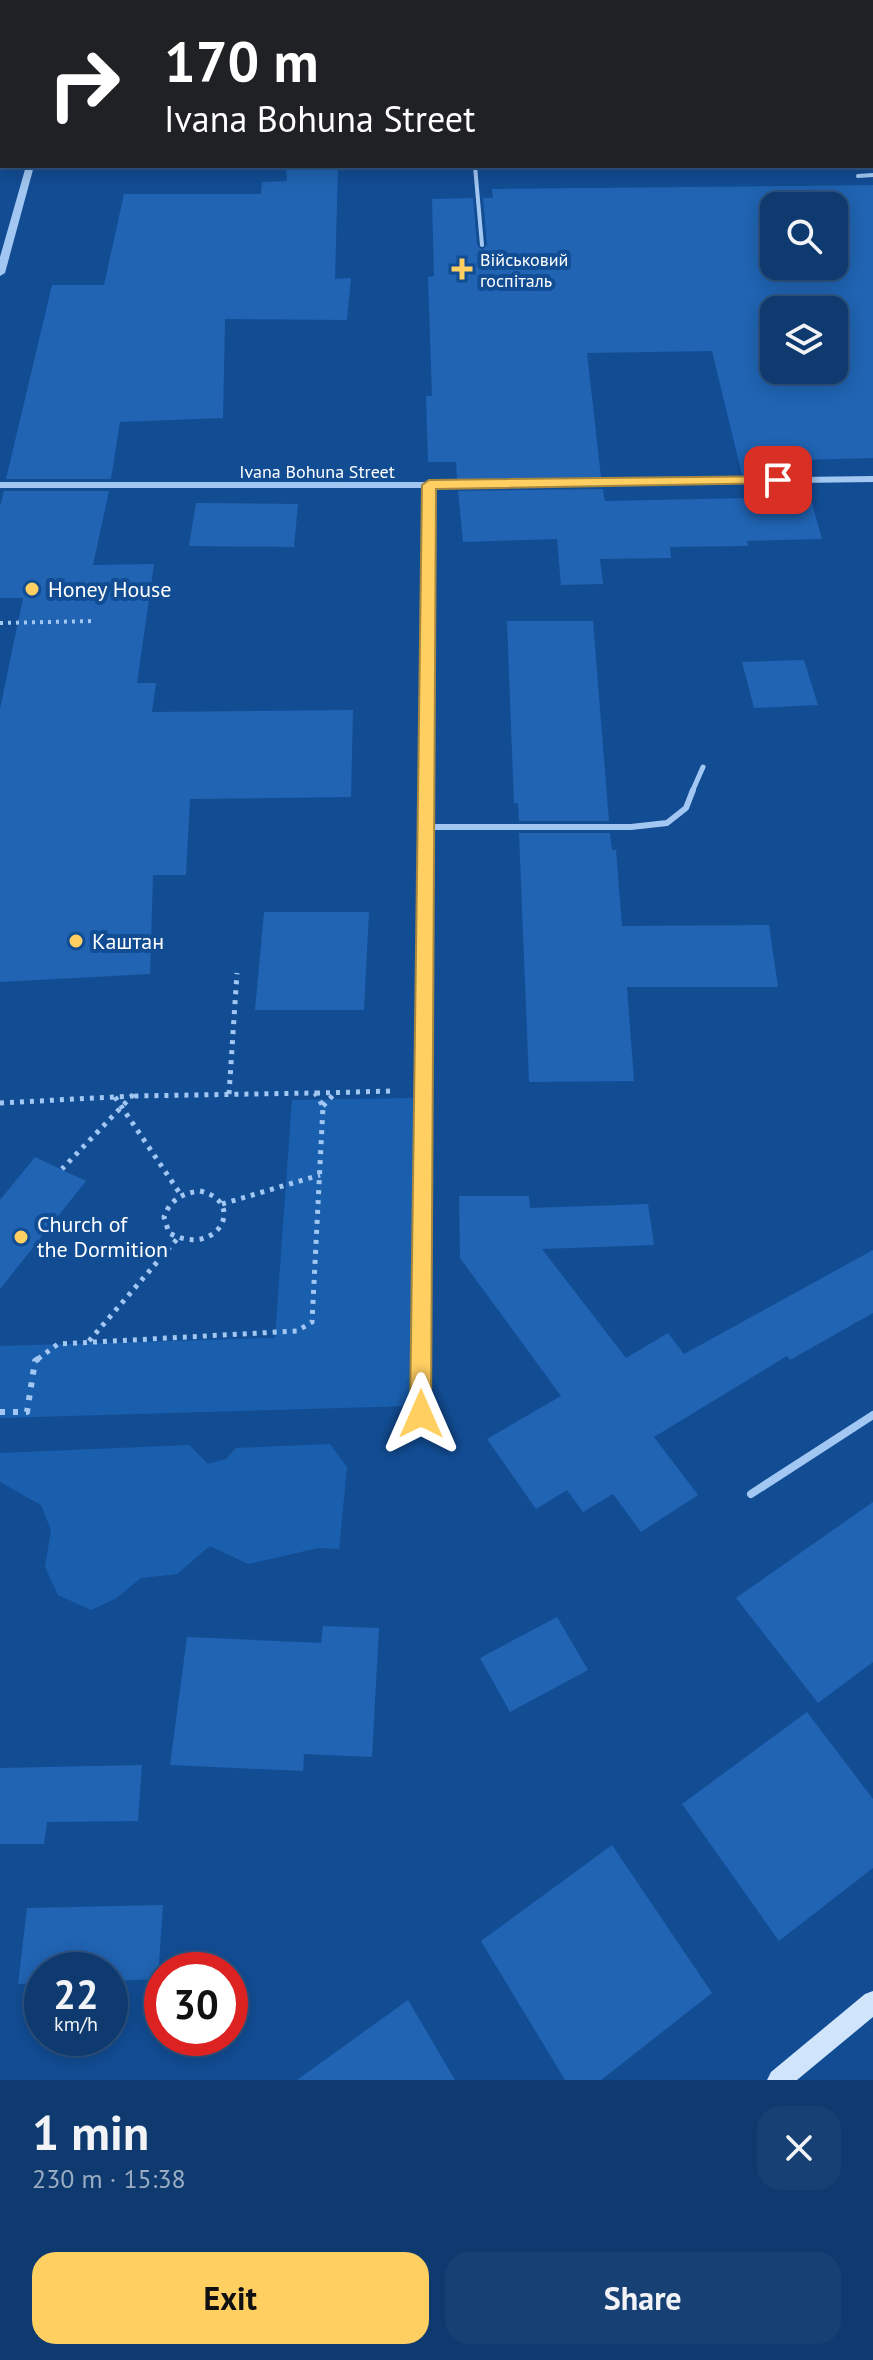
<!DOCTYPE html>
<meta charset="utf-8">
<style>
body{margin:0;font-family:"PT Sans",sans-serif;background:#174174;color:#f1f3f6;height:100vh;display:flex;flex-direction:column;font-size:30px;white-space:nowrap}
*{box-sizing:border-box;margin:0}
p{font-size:26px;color:#9badc3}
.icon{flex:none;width:44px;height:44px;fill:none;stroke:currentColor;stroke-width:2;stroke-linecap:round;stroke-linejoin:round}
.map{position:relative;height:2080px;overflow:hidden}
.details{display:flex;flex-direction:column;background:#0e3a6f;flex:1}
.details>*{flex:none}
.top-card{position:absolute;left:0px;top:0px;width:874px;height:168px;box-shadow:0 4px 20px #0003,0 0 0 2px #2e5482;background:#202124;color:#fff;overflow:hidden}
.buttons{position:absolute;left:760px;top:192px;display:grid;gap:16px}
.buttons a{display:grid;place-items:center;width:88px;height:88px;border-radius:16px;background:#0e3a6f;box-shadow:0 4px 20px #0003,0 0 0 2px #2e5482;font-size:40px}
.speed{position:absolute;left:24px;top:1952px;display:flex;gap:16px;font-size:40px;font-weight:700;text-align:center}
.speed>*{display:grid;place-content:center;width:104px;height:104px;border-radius:50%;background:#0e3a6f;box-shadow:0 4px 20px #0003,0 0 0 2px #2e5482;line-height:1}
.speed small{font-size:20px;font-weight:400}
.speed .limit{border:12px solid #d22;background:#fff;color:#111}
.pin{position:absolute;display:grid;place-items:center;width:68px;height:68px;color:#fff;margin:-34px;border-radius:16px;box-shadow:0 4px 12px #0006}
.me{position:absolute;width:88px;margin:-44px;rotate:0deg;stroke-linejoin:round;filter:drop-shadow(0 0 6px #0008)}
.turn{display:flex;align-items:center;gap:28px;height:168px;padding:0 32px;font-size:36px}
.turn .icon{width:104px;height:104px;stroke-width:2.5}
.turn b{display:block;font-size:56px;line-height:68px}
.round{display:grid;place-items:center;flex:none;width:84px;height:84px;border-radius:24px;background:#174174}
.headline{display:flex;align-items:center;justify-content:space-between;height:136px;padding:0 32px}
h1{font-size:48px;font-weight:600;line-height:60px}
.primary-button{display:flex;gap:16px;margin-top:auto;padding:16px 32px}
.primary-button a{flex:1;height:92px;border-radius:24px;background:#ffcf62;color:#111;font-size:32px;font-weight:600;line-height:92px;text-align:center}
.primary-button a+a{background:#174174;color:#f1f3f6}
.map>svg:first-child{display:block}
</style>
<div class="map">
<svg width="873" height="2080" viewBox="0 0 873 2080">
<rect width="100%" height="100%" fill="#124d94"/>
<!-- green -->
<path fill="#1a5fae" d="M414,1098L409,1406L0,1418V1346L275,1338L292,1100Z
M330,1444L347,1467L339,1549L318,1548L248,1564L210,1546L177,1574L141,1578L115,1599L91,1610L58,1595L45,1567L51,1530L41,1505L0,1482V1453L189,1445L208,1464L226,1459L236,1448Z"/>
<!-- building -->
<path fill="#2064b3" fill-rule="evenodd" d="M286,166H338L335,279L351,278L347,320L225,319L223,418L120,422L111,479H6L52,285H104L124,194H261L262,182L287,181Z
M873,185V458L799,460L803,474L742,475L712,351L587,353L601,477L457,479L456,462H428L426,396H432L428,277L434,276L432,199L473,198L477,245L482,250L487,245L483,198H493L492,189ZM774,206H834V266H774ZM774,310H834V370H774Z
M807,486L822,539L747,541L748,546L670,547L671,558L600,559L603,584L561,585L557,539L463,542L458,491L603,489L605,501L748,498L745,487Z
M4,491H109L93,565L154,564L137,683H156L152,712L353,710L351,797L190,799L186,875H153L150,974L0,982V709L23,598H0V506Z
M196,503L298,504L294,547L189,546Z
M507,621H593L609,821H519L518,803H514Z
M804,660L818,705L754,708L742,662Z
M519,833H610L612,850H616L622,926L769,925L778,987H627L634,1081L529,1082Z
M264,912H369L364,1010H255Z
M35,1157L86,1181L0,1289V1200Z
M459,1196H529L530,1208L648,1204L654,1245L542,1249L626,1358L668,1333L684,1354L873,1250V1313L790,1360L787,1356L654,1437L698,1495L641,1532L613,1494L583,1512L567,1490L536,1509L487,1439L561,1396L460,1258Z
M873,1502V1662L818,1703L736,1598Z
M557,1617L588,1670L510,1712L480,1658Z
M323,1626L379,1628L372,1757L304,1754L303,1771L170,1765L187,1637L321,1643Z
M807,1712L873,1799V1868L779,1941L682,1804Z
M142,1765L138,1821L47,1822L44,1844H0V1768Z
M612,1845L712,1993L601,2080H565L481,1941Z
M163,1905L158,1979L110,1981V1970H42V1983L18,1984L27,1908Z
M408,2000L455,2080H297Z"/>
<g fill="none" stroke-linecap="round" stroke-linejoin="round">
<!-- path-far2 -->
<path stroke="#a1c7f2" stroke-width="4" stroke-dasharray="3 5" stroke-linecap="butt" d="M0,623L95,621"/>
<!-- path-far1 -->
<path stroke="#a1c7f2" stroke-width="5" stroke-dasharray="4 6" stroke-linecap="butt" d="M316,1093L394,1091
M229,1094L237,973
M115,1097L181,1195
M0,1103L132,1096L62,1169
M323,1106L336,1092
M200,1191C248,1202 217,1259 169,1233L164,1217C170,1200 182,1193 200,1191Z
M222,1204L320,1175
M89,1341L177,1239
M38,1359L58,1344L297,1331L312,1322L323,1106L315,1093L132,1096"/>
<!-- path -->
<path stroke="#a1c7f2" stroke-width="6" stroke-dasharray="5 8" stroke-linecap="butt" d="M0,1412H27L35,1361L41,1357"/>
<!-- service-far3 -->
<path stroke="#a1c7f2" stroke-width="4" d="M457,2H461
M475,166L482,245
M858,176L873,175"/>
<!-- service-far2 -->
<path stroke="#a1c7f2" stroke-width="5" d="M692,792L703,767"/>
<!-- service-far1 -->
<path stroke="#a1c7f2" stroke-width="6" d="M426,827H631L667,823L686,808L693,790"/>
<!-- service -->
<path stroke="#a1c7f2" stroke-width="8" d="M751,1494L873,1415"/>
<!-- minor-far2 -->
<path stroke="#a1c7f2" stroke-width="6" d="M0,485H429L873,479
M426,792L429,485"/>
<!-- minor-far1 -->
<path stroke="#a1c7f2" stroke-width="8" d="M421,1359L426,790"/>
<!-- minor -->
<path stroke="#a1c7f2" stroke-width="10" d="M421,1414V1357"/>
<!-- tertiary -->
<path fill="#a1c7f2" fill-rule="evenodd" d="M74,0H82L73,2Z
M26,166H34L5,273L0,276V257Z"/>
<!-- secondary -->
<path fill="#d0e4fc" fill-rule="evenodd" d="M873,1991V2017L797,2080H767L771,2072L865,1994Z"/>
</g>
<!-- route -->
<path fill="#ffcf62" stroke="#a68740" stroke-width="2" d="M778,476L783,477V483L436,489L431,1414L428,1421L421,1424L413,1421L410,1414L422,485L429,480Z"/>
<!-- markers -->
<g fill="#ffcf62" stroke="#124d94" stroke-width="3">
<path d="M458 257h8v8h8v8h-8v8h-8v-8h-8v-8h8z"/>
<circle cx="32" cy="589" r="8"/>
<circle cx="76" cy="941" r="8"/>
<circle cx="21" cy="1237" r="8"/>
</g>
<g text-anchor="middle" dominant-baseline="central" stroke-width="8" stroke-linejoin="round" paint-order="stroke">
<!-- far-poi labels -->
<g font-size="18" fill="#fff" stroke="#124d94" text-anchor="start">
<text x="480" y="259">Військовий<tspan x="480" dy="21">госпіталь</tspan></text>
</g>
<!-- far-street labels -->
<g font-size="18" fill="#fff" stroke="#124d94">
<text x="317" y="471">Ivana Bohuna Street</text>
</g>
<!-- poi labels -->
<g font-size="22" fill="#fff" stroke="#124d94" text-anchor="start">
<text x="48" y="589">Honey House</text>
<text x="92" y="941">Каштан</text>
<text x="37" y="1224">Church of<tspan x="37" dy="25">the Dormition</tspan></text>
</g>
</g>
</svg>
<div class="buttons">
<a><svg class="icon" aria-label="search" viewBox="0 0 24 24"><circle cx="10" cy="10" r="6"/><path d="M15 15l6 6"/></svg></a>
<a><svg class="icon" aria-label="layers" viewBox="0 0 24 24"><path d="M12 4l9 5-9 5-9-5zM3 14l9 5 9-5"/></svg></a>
</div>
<div class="speed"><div>22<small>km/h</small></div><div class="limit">30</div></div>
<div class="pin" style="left:778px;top:480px;background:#d93025"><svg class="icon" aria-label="arrive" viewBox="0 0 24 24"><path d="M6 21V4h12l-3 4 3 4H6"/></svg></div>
<svg class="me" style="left:421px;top:1414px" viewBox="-20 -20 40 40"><path d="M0-17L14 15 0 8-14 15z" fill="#ffcf62" stroke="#fff" stroke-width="4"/></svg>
<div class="top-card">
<div class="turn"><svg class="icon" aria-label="right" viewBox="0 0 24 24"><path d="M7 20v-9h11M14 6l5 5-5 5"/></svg><div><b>170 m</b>Ivana Bohuna Street</div></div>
</div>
</div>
<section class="details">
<div class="headline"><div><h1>1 min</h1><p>230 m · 15:38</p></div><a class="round"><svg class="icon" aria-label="close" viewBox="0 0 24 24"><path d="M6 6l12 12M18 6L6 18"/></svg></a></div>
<div class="primary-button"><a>Exit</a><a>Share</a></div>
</section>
